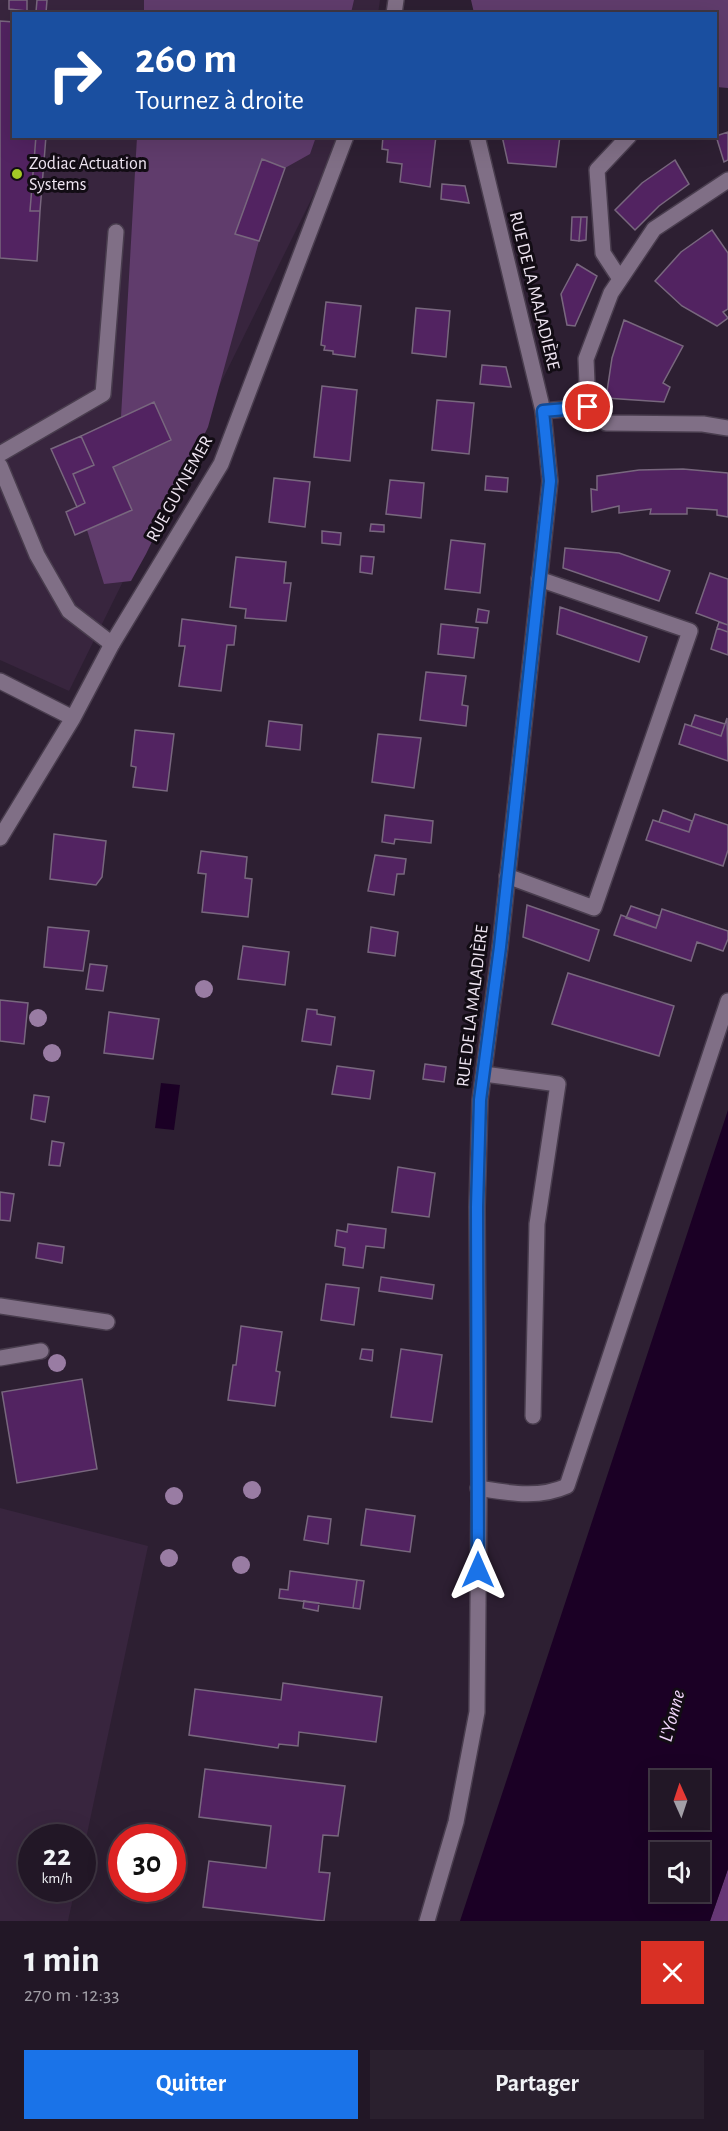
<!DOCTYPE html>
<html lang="fr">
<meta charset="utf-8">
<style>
body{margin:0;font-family:"Alegreya Sans",sans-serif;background:#2a202e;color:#f1f3f6;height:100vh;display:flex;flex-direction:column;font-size:22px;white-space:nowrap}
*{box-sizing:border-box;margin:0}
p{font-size:20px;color:#a29fa7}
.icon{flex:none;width:33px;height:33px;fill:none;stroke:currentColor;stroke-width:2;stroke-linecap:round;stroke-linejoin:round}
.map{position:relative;height:1921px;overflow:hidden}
.drawer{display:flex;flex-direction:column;background:#221726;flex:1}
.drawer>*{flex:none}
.hud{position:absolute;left:12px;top:12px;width:705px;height:126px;border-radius:0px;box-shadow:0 6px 24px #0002,0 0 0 2px #3f3643;background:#1a4fa0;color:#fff;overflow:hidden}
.needle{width:39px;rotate:357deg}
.tools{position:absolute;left:650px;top:1770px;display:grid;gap:12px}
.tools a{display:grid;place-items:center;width:60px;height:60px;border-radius:0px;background:#221726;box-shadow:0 6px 24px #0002,0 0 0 2px #3f3643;font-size:30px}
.speed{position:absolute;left:18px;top:1824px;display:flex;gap:12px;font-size:30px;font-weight:700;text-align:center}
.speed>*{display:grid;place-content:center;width:78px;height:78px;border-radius:50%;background:#221726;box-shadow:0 6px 24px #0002,0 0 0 2px #3f3643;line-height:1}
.speed small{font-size:15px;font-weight:400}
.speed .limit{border:9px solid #d22;background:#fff;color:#111}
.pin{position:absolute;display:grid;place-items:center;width:51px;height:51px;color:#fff;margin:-26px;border:3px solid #fff;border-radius:50%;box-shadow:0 2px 6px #0007}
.me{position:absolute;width:66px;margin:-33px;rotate:0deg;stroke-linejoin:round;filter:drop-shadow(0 0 4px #0008)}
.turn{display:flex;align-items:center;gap:21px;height:126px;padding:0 24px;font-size:27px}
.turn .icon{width:78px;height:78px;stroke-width:2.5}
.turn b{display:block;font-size:42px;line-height:51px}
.round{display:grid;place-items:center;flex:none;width:63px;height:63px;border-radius:0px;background:#2a202e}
.summary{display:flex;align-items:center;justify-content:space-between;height:102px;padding:0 24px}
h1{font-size:36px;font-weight:600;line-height:45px}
.button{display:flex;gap:12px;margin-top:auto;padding:12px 24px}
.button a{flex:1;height:69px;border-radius:0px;background:#1a73e8;color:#fff;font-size:24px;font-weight:600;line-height:69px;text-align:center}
.button a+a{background:#2a202e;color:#f1f3f6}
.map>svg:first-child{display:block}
</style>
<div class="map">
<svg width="728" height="1921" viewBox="0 0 728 1921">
<rect width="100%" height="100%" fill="#2d1f32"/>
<!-- built -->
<path fill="#38253e" d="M0,0H380L378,14H14V136L342,137L69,691L0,660Z
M0,1508L148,1546L83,1853L82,1838H32V1888L75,1889L68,1921H0Z"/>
<!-- green -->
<path fill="#603c6c" d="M144,0H354L351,13H144Z
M471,0H728V88L716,87V14L474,13Z
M137,137H316L310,154L285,168L263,160L236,234L259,241L208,427L146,554L131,581L104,584L87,530L132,510L113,467L171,440L154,403L121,417Z"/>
<!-- forest -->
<path fill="#683877" d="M728,1869V1921H710Z"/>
<!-- water -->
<path fill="#1b0025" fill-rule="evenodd" d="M161,1083L180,1085L174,1130L155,1128Z
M728,1110V1869L710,1921H460ZM660,1780H699V1820H660ZM660,1852H699V1892H660Z"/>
<!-- building -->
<path fill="#522361" stroke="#78677e" stroke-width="1.5" d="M9,0H27V11L9,9Z
M37,0H47L46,13L36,12Z
M0,21L14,22V136H36L30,211H40L37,261L0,258Z
M728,132V160L724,162L716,136Z
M36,136H46L40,211H30Z
M383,136H436L430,187L400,182L402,164L387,162L388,150L382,149Z
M502,136H560L556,167L508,163Z
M262,159L285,168L259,241L235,234Z
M675,160L689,184L659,206L635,230L615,210L642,183Z
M442,184L465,186L469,203L441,199Z
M572,217H581L579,241L571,240Z
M581,217H587L586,240L579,241Z
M712,230L728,253V309L723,312L728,318L717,326L682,306L655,281L681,252Z
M577,264L597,276L575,326L567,325L561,294Z
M326,302L361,306L355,357L333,354V351L324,350L325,346L321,345Z
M416,308L450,311L446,357L412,353Z
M624,320L683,346L663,383L670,387L664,402L606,398L612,358Z
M482,365L506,367L511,387L480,384Z
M322,386L357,390L350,461L314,457Z
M437,400L474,403L469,454L432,450Z
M154,402L171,440L113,467L132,510L75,535L66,512L85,503L73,474L94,465L81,436Z
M81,436L94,465L73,474L85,503L77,507L51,449Z
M683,469L728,473V517L717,515V510L687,508V514H650L651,509L619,513V506L592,512L591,489L597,490V476L639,470Z
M486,476L508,478L507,492L485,490Z
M274,478L310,482L305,527L269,522Z
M390,480L424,483L421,518L386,514Z
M371,524L384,525V532L370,531Z
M322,531L341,533L340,545L322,543Z
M451,540L485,544L480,593L445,589Z
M565,548L619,553L670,571L659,601L563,568Z
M361,556L374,557L372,574L360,572Z
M236,557L286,562L284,583H291L286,621L245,618L246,609L230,607Z
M710,573L728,579V625L696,613Z
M560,607L647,637L639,662L557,634Z
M478,609L489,611L487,623L476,622Z
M182,619L236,626L234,645H227L221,691L179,686L185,646H179Z
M719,622L728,625V632L717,628Z
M441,624L478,628L474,658L438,654Z
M717,628L728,632V655L711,649Z
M426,672L466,676L462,705L468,706L466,726L420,720Z
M695,715L725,724L721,736L691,726Z
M727,718L728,761L679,744L685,724L721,736Z
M269,721L302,725L300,750L266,746Z
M135,730L174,734L167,791L133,787L136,767L131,766Z
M378,734L421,738L414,788L372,782Z
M663,810L692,821L689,832L659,822Z
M695,814L728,825V850L723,866L646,840L653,820L689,832Z
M385,815L433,821L431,843L395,839L394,844L382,842Z
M54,834L106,841L102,877L96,885L50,879Z
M201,851L247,857L245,878L252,879L248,917L202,912L206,874L198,873Z
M375,855L406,859L404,874H397L394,895L368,891Z
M527,905L599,930L589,961L523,937Z
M631,906L660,916L656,928L626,918Z
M662,909L728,931V939L723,951L697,942L691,961L614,935L621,915L656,928Z
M48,927L89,931L83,971L44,967Z
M371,927L398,932L395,956L368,952Z
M243,946L289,952L285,985L238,979Z
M90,964L107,966L103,991L86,989Z
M568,973L674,1006L659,1056L552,1024Z
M0,1000L28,1003L24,1044L0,1041Z
M307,1009L317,1010V1014L335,1017L331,1045L302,1041Z
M109,1012L159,1019L153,1059L104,1053Z
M425,1064L446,1067L444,1082L423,1079Z
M337,1066L374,1071L370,1099L332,1094Z
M34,1095L49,1097L45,1122L31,1119Z
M52,1141L64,1143L60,1166L49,1165Z
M398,1167L435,1173L429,1217L392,1212Z
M0,1192L14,1194L10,1221L0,1220Z
M348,1224L386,1229L384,1248L366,1246L363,1268L343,1265L345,1248L335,1246L337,1230L347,1232Z
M38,1243L64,1247L62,1263L36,1258Z
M381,1277L434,1285L432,1299L379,1291Z
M326,1284L359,1288L354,1325L321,1320Z
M241,1326L282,1332L276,1371L280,1372L275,1406L228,1400L233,1365H236Z
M362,1349L373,1350L372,1361L360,1359Z
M401,1349L442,1355L432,1422L391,1417Z
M82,1379L97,1469L17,1483L2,1392Z
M366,1509L415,1516L410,1552L361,1545Z
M308,1516L331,1519L328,1544L304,1540Z
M290,1571L357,1580L353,1608L279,1598L280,1589L288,1590Z
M357,1580L364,1581L360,1609L353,1608Z
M304,1601L319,1603L318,1611L303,1608Z
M283,1683L382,1697L376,1742L299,1732L298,1746L279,1744L278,1748L189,1735L195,1689L281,1700Z
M205,1769L345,1786L338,1836L323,1835L319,1872L330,1873L324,1921L203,1907L209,1861L266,1868L271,1826L199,1817Z"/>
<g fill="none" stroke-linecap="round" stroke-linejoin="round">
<defs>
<path id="service" d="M620,279L603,253L597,170L629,136
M588,407L586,359L611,293L654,229L728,180
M543,411L588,407L606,423L703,424L728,428
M0,454L103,394L116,232
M0,466L37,555L69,611L112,644
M507,876L594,908L690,631L539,579
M484,1074L558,1084L537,1224L533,1416
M0,1358L41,1351
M478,1488C509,1493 538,1499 567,1486L728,1001"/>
<path id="minor" d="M394,14L396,0
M0,681L73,718
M0,838L73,718L112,644L221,464L346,136
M0,1306L107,1322
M427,1921L456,1822L477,1712L479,1500L477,1207L480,1100L500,947L550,481L543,411L477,136"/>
</defs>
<!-- service casing -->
<use href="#service" stroke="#493d4e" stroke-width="18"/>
<!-- minor casing -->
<use href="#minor" stroke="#493d4e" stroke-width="18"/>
<!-- service -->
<use href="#service" stroke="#806f86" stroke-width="15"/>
<!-- minor -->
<use href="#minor" stroke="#806f86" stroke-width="15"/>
</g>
<!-- trees -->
<g fill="#997ca3">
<circle cx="204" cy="989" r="9"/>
<circle cx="38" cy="1018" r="9"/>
<circle cx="52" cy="1053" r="9"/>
<circle cx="57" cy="1363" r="9"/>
<circle cx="252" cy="1490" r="9"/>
<circle cx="174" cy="1496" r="9"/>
<circle cx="169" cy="1558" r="9"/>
<circle cx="241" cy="1565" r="9"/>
</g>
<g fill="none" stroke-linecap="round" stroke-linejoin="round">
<defs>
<path id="route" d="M478,1570L477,1207L480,1100L500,947L550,481L543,411L588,407"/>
</defs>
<!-- route casing -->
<use href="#route" stroke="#114b97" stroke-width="15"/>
<!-- route -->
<use href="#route" stroke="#1a73e8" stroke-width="10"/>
</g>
<!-- markers -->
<circle fill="#a3c826" stroke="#120c14" stroke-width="2" cx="17" cy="174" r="6"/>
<g text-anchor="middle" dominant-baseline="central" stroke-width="6" stroke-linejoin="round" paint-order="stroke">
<!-- poi labels -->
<g font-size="18" fill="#efe5f2" stroke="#120c14" text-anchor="start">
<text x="29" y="164">Zodiac Actuation<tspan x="29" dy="21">Systems</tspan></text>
</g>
<!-- street labels -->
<g font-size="18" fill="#efe5f2" stroke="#120c14">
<text transform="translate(534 291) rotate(76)">RUE DE LA MALADIÈRE</text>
<text transform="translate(180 489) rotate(-61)">RUE GUYNEMER</text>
<text transform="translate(473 1006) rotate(-83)">RUE DE LA MALADIÈRE</text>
</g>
<!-- water labels -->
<g font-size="20" font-style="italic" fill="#f2d7fc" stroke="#120c14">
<text transform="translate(672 1716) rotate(-75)">L'Yonne</text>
</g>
</g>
</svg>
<div class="tools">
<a><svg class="needle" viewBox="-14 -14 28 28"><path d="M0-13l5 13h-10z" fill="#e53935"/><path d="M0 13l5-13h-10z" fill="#a29fa7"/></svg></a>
<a><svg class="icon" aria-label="sound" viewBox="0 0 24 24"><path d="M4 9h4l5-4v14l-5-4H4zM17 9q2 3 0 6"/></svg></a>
</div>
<div class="speed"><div>22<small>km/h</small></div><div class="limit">30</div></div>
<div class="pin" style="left:588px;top:407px;background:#d93025"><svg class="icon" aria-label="arrive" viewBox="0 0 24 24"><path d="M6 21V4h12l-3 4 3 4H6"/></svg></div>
<svg class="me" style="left:478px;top:1570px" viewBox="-20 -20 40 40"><path d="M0-17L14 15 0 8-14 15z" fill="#1a73e8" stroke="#fff" stroke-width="4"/></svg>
<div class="hud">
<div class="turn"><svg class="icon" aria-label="right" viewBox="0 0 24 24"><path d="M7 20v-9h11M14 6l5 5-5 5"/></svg><div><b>260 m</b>Tournez à droite</div></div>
</div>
</div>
<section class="drawer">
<div class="summary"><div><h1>1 min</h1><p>270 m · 12:33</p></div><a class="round" style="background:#d93025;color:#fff"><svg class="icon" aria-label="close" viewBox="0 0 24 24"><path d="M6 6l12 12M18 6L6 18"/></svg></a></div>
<div class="button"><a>Quitter</a><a>Partager</a></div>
</section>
